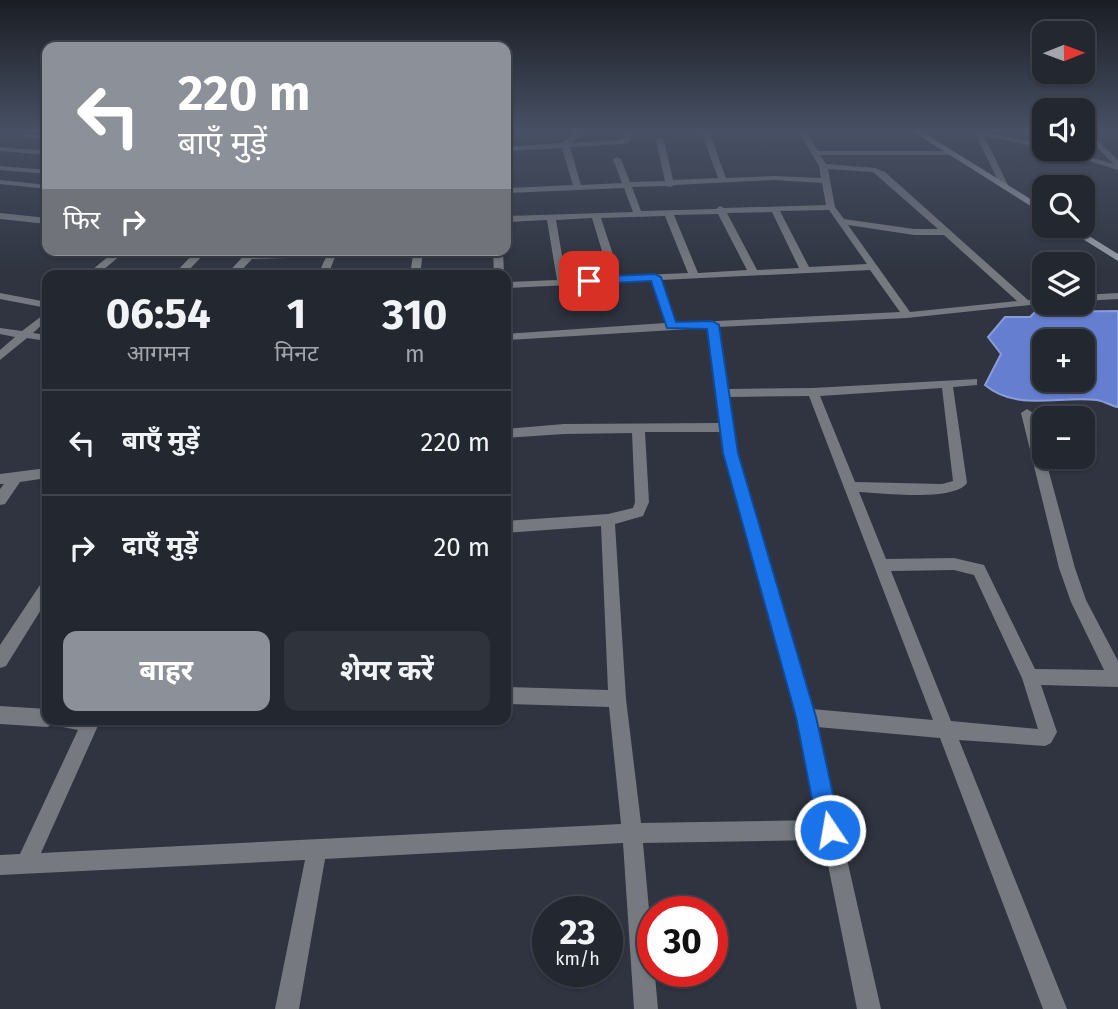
<!DOCTYPE html>
<html lang="hi">
<meta charset="utf-8">
<style>
body{margin:0;font-family:"Fira Sans","Noto Sans Devanagari",sans-serif;background:#2f333c;color:#f1f3f6;height:100vh;display:flex;flex-direction:column;font-size:26px;white-space:nowrap}
*{box-sizing:border-box;margin:0}
p{font-size:23px;color:#a3a5ab}
.icon{flex:none;width:38px;height:38px;fill:none;stroke:currentColor;stroke-width:2;stroke-linecap:round;stroke-linejoin:round}
.map{position:relative;flex:1;overflow:hidden}
.panel{position:absolute;left:42px;top:270px;width:469px;height:455px;display:flex;flex-direction:column;background:#232730;border-radius:14px;box-shadow:0 2px 5px #0004,0 0 0 2px #40444c}
.panel>*{flex:none}
.hud{position:absolute;left:42px;top:42px;width:469px;height:214px;border-radius:14px;box-shadow:0 2px 5px #0004,0 0 0 2px #40444c;background:#8c9099;color:#fff;overflow:hidden}
.needle{width:46px;rotate:89deg}
.tools{position:absolute;left:1032px;top:21px;display:grid;gap:14px}
.tools a{display:grid;place-items:center;width:63px;height:63px;border-radius:14px;background:#232730;box-shadow:0 2px 5px #0004,0 0 0 2px #40444c;font-size:35px}
.speed{position:absolute;left:532px;top:896px;display:flex;gap:14px;font-size:35px;font-weight:700;text-align:center}
.speed>*{display:grid;place-content:center;width:91px;height:91px;border-radius:50%;background:#232730;box-shadow:0 2px 5px #0004,0 0 0 2px #40444c;line-height:1}
.speed small{font-size:18px;font-weight:400}
.speed .limit{border:10px solid #d22;background:#fff;color:#111}
.pin{position:absolute;display:grid;place-items:center;width:60px;height:60px;color:#fff;margin:-30px;border-radius:14px;box-shadow:0 4px 10px #0006}
.me{position:absolute;width:77px;margin:-38px;rotate:348deg;stroke-linejoin:round;filter:drop-shadow(0 0 5px #0008)}
.turn{display:flex;align-items:center;gap:24px;height:147px;padding:0 21px;font-size:32px}
.turn .icon{width:91px;height:91px;stroke-width:2.5}
.turn b{display:block;font-size:49px;line-height:60px}
.then{display:flex;align-items:center;height:66px;padding:0 21px;background:#0003;gap:14px;font-size:26px}
.eta{display:flex;justify-content:space-evenly;align-items:center;height:119px;text-align:center}
.eta b{font-size:42px;font-weight:700;line-height:49px}
.cta{display:flex;gap:14px;margin-top:auto;padding:14px 21px}
.cta a{flex:1;height:80px;border-radius:14px;background:#8c9099;color:#fff;font-size:28px;font-weight:700;line-height:80px;text-align:center}
.cta a+a{background:#2f333c;color:#f1f3f6}
ul{padding:0;list-style:none}
li{display:flex;align-items:center;gap:21px;height:105px;padding:0 21px;border-top:2px solid #40444c}
li div{flex:1}
li b{display:block;font-size:26px}
li em{font-style:normal}
.map>svg:first-child{display:block}
</style>
<div class="map">
<svg width="1118" height="1009" viewBox="0 0 1118 1009">
<rect width="100%" height="100%" fill="#2f3440"/>
<!-- water -->
<path fill="#657ed0" stroke="#8a9cd8" stroke-width="2" fill-rule="evenodd" d="M1118,311V407C1111,406 1104,401 1097,400C1060,395 1017,412 985,385L1001,354L988,337L1005,317H1030L1035,312ZM1083,341V380H1045V341Z"/>
<g fill="none" stroke-linecap="round" stroke-linejoin="round">
<!-- street -->
<path fill="#76797f" fill-rule="evenodd" d="M576,131H584L572,143L619,140L624,138L625,131H633L630,141L623,144L570,147L581,185L622,183L613,159L617,157L621,159L630,182L665,181L656,140L660,138L664,140L673,180L718,178L701,131H709L726,178L774,176L821,178L819,166L798,131H806L818,151H954V155H820L826,164L875,168L885,172L1028,300L1045,298V303H1049L907,318L718,327L727,389L813,388L977,379V385L953,387L967,483C953,502 883,493 859,492L886,559L954,558L984,565L1035,669L1104,670L1071,602L1059,568L1021,413L1027,409L1033,413L1075,568L1086,600L1118,661V687L1041,685L1057,732L1051,743L1045,746L959,740L1067,1009H1043L940,738L817,727L881,1009H857L823,840L643,843L658,1009H634L623,843L325,859L299,1009H275L305,860L0,875V855L20,854L78,730L52,725L47,727L0,724V706L47,709V719H101L41,853L621,824L609,707L506,704V687L608,690L601,526L506,533V521L608,514L633,508L635,502L632,433L564,434L506,438V429L564,424L720,423L707,328L506,340V334L665,323L651,281L506,288V282L557,280L547,220L506,222V216L633,212L624,188L506,193V188L573,185L562,148L506,151V147L562,143ZM828,169L873,172L938,229H914L844,219L835,207ZM774,180L822,183L826,205L724,208L720,206L716,209L641,211L632,187L666,186L670,187L674,185ZM829,210L867,264L809,267L780,211ZM772,212L799,268L757,270L727,213ZM718,214L747,270L698,273L674,215ZM665,216L688,273L620,276L601,218ZM592,218L610,277L566,279L556,220ZM848,225L914,235H944L1017,301L910,312ZM870,270L900,312L675,323L661,280ZM942,388L953,481L942,484L855,482L820,396ZM809,396L933,720L812,709L738,453L729,397ZM645,432H721L724,453L797,717L818,820L641,823L626,699L615,524L643,516L649,502ZM954,570L974,575L1022,678L1038,729L951,721L891,571Z
M974,131L1045,144V148L984,136L1009,187L1005,189L1001,187Z
M1083,131H1088L1118,160V170L1051,149H1062L1114,164L1083,134Z
M27,134L47,135V139L24,138V134Z
M0,147L47,151V155L0,151Z
M0,166L47,170V174L0,170Z
M0,180L47,185V189L0,184Z
M0,213L47,218V224L0,219Z
M116,250H127L97,275H86Z
M197,250H208L184,275H173Z
M249,250H258L257,253L332,250L423,252L420,275H410L413,255L335,257L328,275H318L326,257L252,259L237,275H226Z
M493,250H503L504,275H494Z
M0,293L47,302V308L0,299Z
M1118,293V299L1083,301V295Z
M47,312V320L33,333L47,335V341L27,338L0,360V350L15,337L0,334V328L22,331Z
M47,468V478L20,482L5,504L0,505V489L4,484H0V474Z
M47,580V600L6,666L0,668V645L42,582Z"/>
<!-- secondary -->
<path fill="#9b9fa9" fill-rule="evenodd" d="M912,131H921L1045,208V215Z
M1062,226H1073L1118,254V261Z"/>
</g>
<!-- sky -->
<linearGradient id="sky" x2="0" y2="1"><stop stop-color="#1a1d23"/><stop offset="0.48" stop-color="#475064"/><stop offset="1" stop-color="#475064" stop-opacity="0"/></linearGradient>
<rect width="1118" height="272" fill="url(#sky)"/>
<!-- route -->
<path fill="#1a73e8" stroke="#114b97" stroke-width="2" d="M655,274L661,277L676,322L712,321L719,325L738,453L816,717L841,830L838,838L830,842L822,838L818,830L796,717L723,453L707,329L667,328L651,281L589,284L583,281L589,277Z"/>
</svg>
<div class="tools">
<a><svg class="needle" viewBox="-14 -14 28 28"><path d="M0-13l5 13h-10z" fill="#e53935"/><path d="M0 13l5-13h-10z" fill="#a3a5ab"/></svg></a>
<a><svg class="icon" aria-label="sound" viewBox="0 0 24 24"><path d="M4 9h4l5-4v14l-5-4H4zM17 9q2 3 0 6"/></svg></a>
<a><svg class="icon" aria-label="search" viewBox="0 0 24 24"><circle cx="10" cy="10" r="6"/><path d="M15 15l6 6"/></svg></a>
<a><svg class="icon" aria-label="layers" viewBox="0 0 24 24"><path d="M12 4l9 5-9 5-9-5zM3 14l9 5 9-5"/></svg></a>
<a>+</a>
<a>−</a>
</div>
<div class="speed"><div>23<small>km/h</small></div><div class="limit">30</div></div>
<div class="pin" style="left:589px;top:281px;background:#d93025"><svg class="icon" aria-label="arrive" viewBox="0 0 24 24"><path d="M6 21V4h12l-3 4 3 4H6"/></svg></div>
<svg class="me" style="left:830px;top:830px" viewBox="-20 -20 40 40"><circle r="17" fill="#1a73e8" stroke="#fff" stroke-width="3"/><path d="M0-11L8 9 0 5-8 9z" fill="#fff"/></svg>
<div class="hud">
<div class="turn"><svg class="icon" aria-label="left" viewBox="0 0 24 24"><path d="M17 20v-9H6M10 6l-5 5 5 5"/></svg><div><b>220 m</b>बाएँ मुड़ें</div></div>
<div class="then">फिर<svg class="icon" aria-label="right" viewBox="0 0 24 24"><path d="M7 20v-9h11M14 6l5 5-5 5"/></svg></div>
</div>
<section class="panel">
<div class="eta">
<div><b>06:54</b><p>आगमन</p></div>
<div><b>1</b><p>मिनट</p></div>
<div><b>310</b><p>m</p></div>
</div>
<ul>
<li><svg class="icon" aria-label="left" viewBox="0 0 24 24"><path d="M17 20v-9H6M10 6l-5 5 5 5"/></svg><div><b>बाएँ मुड़ें</b></div><em>220 m</em></li>
<li><svg class="icon" aria-label="right" viewBox="0 0 24 24"><path d="M7 20v-9h11M14 6l5 5-5 5"/></svg><div><b>दाएँ मुड़ें</b></div><em>20 m</em></li>
</ul>
<div class="cta"><a>बाहर</a><a>शेयर करें</a></div>
</section>
</div>
